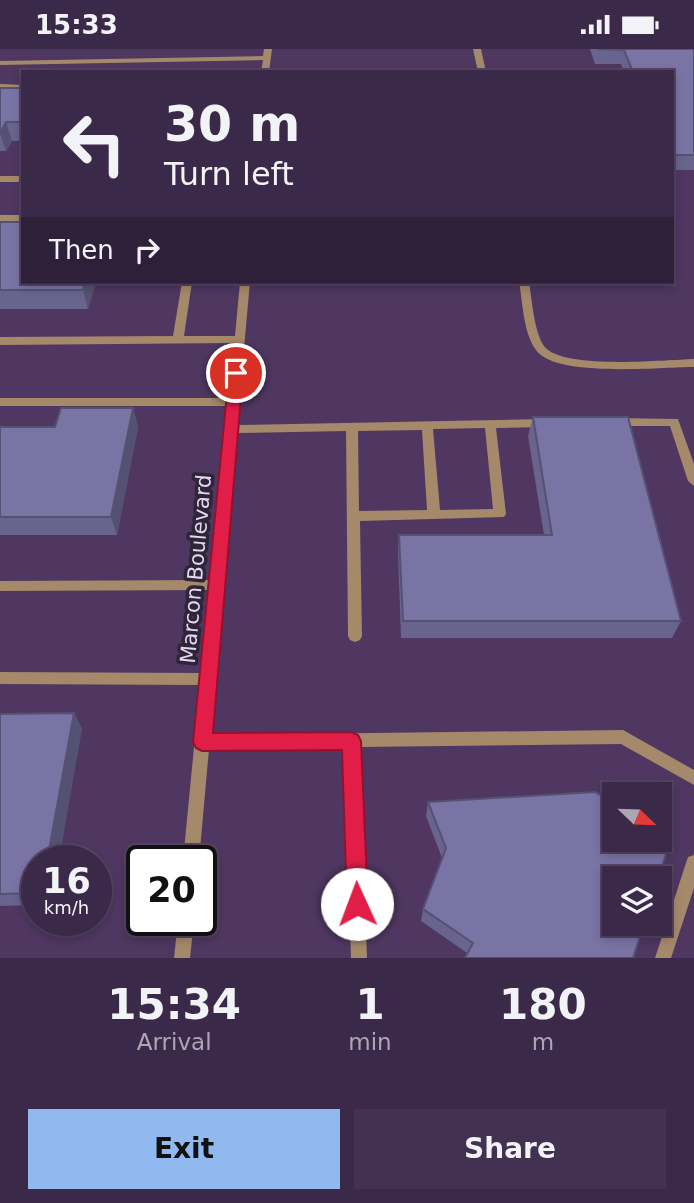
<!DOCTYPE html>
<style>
body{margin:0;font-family:"DejaVu Sans",sans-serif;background:#423150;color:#f1f3f6;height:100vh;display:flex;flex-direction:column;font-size:26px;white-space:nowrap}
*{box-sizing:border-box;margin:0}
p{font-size:23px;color:#aca6b4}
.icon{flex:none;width:38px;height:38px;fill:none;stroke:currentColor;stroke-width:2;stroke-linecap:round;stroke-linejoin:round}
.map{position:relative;height:909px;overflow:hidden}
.drawer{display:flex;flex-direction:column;background:#3b2949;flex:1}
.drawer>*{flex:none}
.top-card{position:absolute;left:21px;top:21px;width:653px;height:214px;border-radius:0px;box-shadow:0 4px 10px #0003,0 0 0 2px #544561;background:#3b2949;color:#f1f3f6;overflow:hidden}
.needle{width:46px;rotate:113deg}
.controls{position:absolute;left:602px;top:733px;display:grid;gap:14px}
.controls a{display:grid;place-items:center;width:70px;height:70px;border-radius:0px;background:#3b2949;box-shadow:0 4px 10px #0003,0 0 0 2px #544561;font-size:35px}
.speed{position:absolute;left:21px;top:796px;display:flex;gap:14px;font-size:35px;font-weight:700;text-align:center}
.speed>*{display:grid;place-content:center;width:91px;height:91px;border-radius:50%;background:#3b2949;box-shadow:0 4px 10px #0003,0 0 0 2px #544561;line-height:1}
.speed small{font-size:18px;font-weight:400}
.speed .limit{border:4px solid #111;border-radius:10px;background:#fff;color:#111}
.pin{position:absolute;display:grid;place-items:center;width:60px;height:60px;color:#fff;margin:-30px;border:4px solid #fff;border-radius:50%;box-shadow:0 2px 7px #0007}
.me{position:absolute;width:77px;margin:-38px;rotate:358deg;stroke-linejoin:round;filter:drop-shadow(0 0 5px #0008)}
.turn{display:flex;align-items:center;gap:24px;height:147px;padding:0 28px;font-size:32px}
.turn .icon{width:91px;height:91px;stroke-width:2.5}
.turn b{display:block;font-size:49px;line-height:60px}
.then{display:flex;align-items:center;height:66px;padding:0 28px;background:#0003;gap:14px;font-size:26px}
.eta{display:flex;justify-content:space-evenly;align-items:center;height:119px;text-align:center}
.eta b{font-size:42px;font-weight:600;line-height:49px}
.cta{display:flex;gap:14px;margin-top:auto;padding:14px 28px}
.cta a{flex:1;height:80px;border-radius:0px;background:#90b9f0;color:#111;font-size:28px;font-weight:600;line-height:80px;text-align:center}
.cta a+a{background:#423150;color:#f1f3f6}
.status{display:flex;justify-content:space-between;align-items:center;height:49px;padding:0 35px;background:#3b2949;direction:ltr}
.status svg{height:19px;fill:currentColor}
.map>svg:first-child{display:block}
</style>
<div class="status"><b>15:33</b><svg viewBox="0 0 49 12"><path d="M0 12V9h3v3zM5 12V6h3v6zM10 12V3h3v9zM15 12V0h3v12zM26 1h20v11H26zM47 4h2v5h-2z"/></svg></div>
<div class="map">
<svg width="694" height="909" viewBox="0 0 694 909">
<rect width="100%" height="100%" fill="#4f3761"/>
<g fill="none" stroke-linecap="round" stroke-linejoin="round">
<!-- minor -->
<path fill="#a5896b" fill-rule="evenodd" d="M264,0H272L269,23H261L263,11L0,16V12L263,7Z
M473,0H481L486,23H478Z
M0,35L23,36V40L0,39Z
M0,127H23V133H0Z
M0,166H23V172H0Z
M182,233H192L184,287H235L240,233H250L237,376L546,370L552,374L546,378L496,379L506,465L504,468L360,472L362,587L360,591L355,593L350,591L348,587L346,382L237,384L210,686L623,681L694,721V736L621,695L359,698L367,909H351L344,698L209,700L199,812H183L200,636L0,635V623L202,624L210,541L0,542V532L211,531L228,357H0V349H229L234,294L0,296V288L173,287ZM485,379L493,460L440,461L433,380ZM422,381L427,461L359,462L358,382Z
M519,233H529C532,251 534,282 544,297C561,321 664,311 694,310V318C661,318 555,329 536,301C523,283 523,254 519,233Z
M613,369L678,370L694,415V437L688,432L670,377H613L607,373Z
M694,806V839L671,909H655L686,814L688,808Z
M178,872H194L190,909H174Z"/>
</g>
<!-- wall -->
<path fill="#68648d" d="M590,0H694V121H672V23H624L621,15H595Z
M0,39H23V92H12L6,102H0Z
M0,173L96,233L88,260H0Z
M133,359L138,378L117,486H0V378H55Z
M533,368L681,572L672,589H401L398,504L399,486H544L528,387Z
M74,664L82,680L37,812V856L0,857V665Z
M595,743L467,904L421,872L423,860L442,809L426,767L428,753Z"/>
<!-- shaded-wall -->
<path fill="#555173" d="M6,73L12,92L6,102L0,84Z
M85,233H96L88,260L83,241Z
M133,359L138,378L117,486L111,468Z
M74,664L82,680L59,812H47Z"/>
<!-- building -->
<path fill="#7974a4" stroke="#555173" stroke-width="2" d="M597,0H694V106H672V23H633L624,1Z
M0,39H23V73H6L0,84Z
M0,173H23V233H85L83,241H0Z
M61,359H133L111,468H0V378H55Z
M533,368H628L681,572H403L399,486H552Z
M74,664L47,812H37V844L0,845V665Z
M595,743L614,753V791H660V776L673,783L658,830H614V875H644L633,909H465L473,894L423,860L446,799L428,753Z"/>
<!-- route -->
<path fill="#e11d48" stroke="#92132f" stroke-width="2" d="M236,319L243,324L213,684L351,683L358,686L361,692L368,855L365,862L357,866L350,862L347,855L342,701L202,702L196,699L193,693L229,324Z"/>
<g text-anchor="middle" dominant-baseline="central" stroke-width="7" stroke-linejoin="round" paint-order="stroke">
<!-- street labels -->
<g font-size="21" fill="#e4d7f0" stroke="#2f2538">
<text transform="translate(196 520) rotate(-85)">Marcon Boulevard</text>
</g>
</g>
</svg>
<div class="controls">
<a><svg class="needle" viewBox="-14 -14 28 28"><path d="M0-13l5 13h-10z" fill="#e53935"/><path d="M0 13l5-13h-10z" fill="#aca6b4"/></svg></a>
<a><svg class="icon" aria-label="layers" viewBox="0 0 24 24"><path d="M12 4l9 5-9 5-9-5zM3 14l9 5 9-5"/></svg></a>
</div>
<div class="speed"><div>16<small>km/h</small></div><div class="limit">20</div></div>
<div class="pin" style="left:236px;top:324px;background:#d93025"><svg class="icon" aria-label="arrive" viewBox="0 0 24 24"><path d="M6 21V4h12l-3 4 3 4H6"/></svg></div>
<svg class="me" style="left:357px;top:855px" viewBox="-20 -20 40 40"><circle r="19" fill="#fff"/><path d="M0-13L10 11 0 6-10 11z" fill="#e11d48"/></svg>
<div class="top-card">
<div class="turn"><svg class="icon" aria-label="left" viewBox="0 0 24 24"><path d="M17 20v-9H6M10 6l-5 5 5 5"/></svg><div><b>30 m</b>Turn left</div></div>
<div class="then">Then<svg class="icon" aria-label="right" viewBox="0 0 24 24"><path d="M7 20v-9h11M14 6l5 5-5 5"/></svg></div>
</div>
</div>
<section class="drawer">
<div class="eta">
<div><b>15:34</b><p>Arrival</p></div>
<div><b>1</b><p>min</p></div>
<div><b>180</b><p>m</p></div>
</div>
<div class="cta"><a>Exit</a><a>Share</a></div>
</section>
